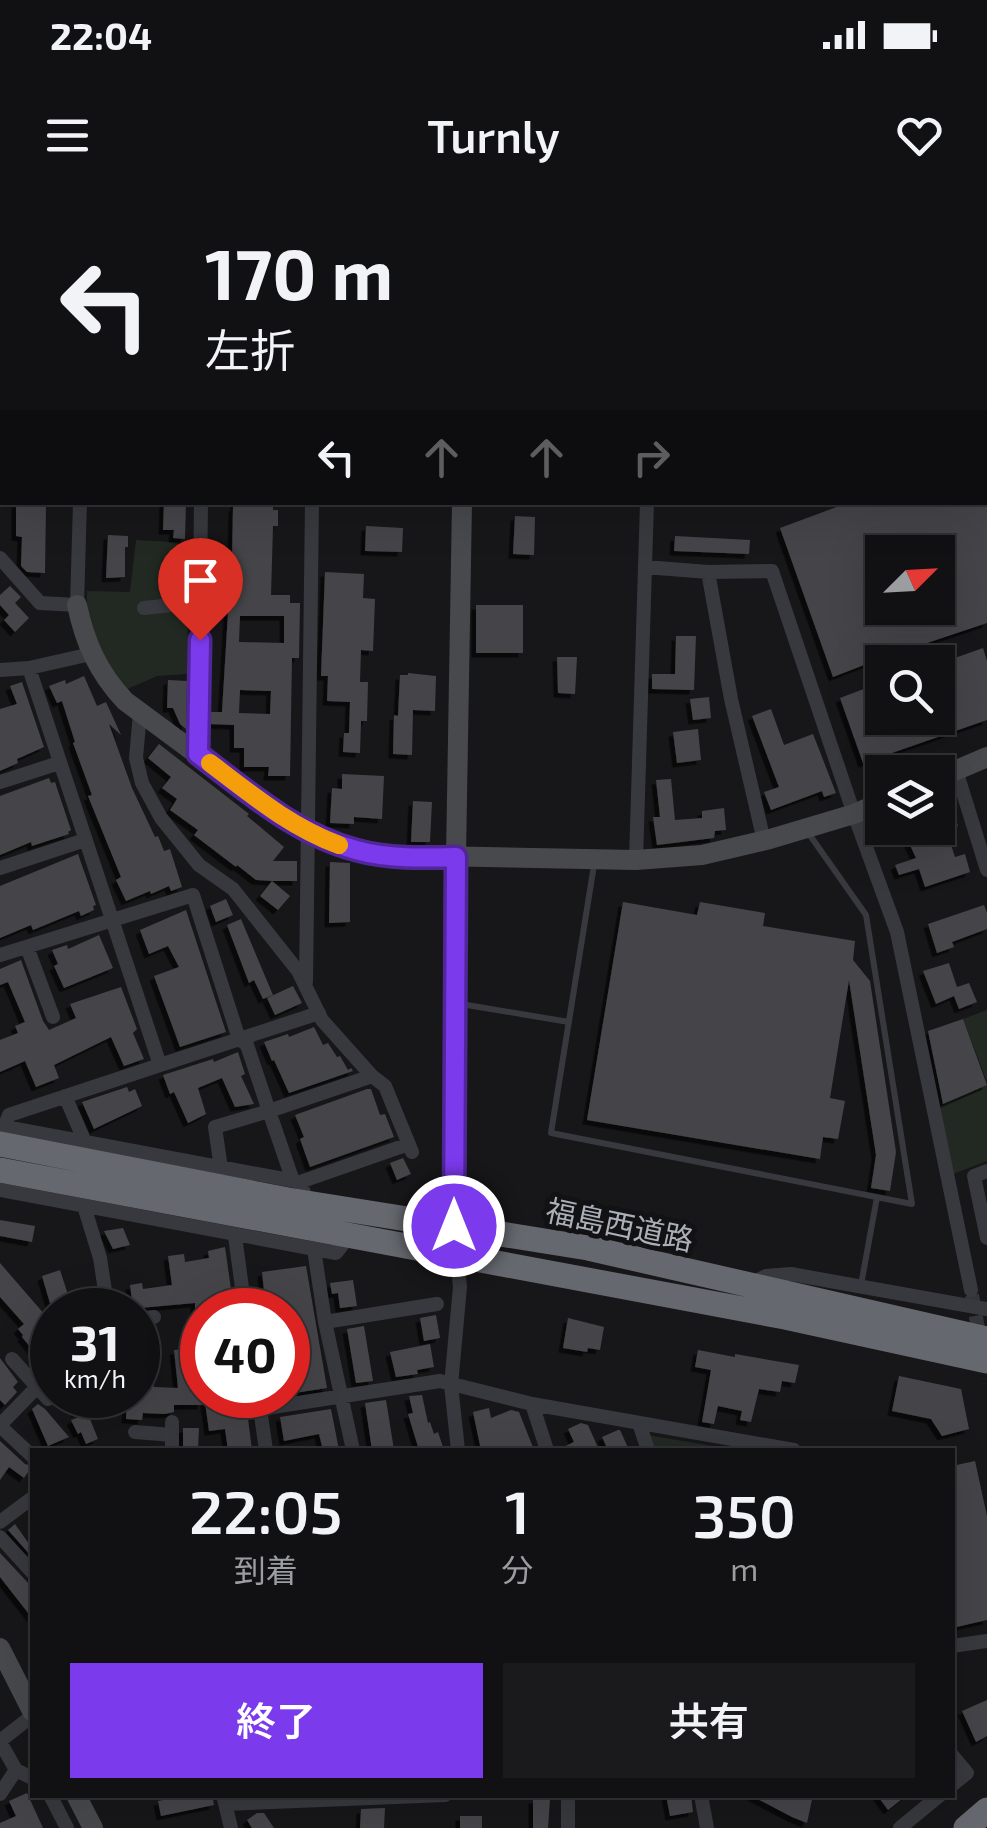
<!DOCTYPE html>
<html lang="ja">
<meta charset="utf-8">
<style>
body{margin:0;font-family:"Exo 2","Noto Sans JP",sans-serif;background:#1a1a1c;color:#f1f3f6;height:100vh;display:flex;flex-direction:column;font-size:38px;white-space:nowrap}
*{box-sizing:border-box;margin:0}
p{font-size:32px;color:#9c9da0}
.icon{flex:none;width:55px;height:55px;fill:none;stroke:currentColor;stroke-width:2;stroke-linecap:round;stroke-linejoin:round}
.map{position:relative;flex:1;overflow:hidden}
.sheet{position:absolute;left:30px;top:1248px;width:925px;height:350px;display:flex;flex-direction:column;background:#111113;border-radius:0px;box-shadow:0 10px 40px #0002,0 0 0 2px #303133}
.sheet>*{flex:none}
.hud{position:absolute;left:0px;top:0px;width:988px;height:305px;box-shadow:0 10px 40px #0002,0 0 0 2px #303133;background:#111113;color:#f1f3f6;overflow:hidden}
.needle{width:65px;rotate:66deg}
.tools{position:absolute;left:865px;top:335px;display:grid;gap:20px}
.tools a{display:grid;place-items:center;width:90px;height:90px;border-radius:0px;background:#111113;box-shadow:0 10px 40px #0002,0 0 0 2px #303133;font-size:50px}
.speed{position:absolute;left:30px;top:1088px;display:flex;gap:20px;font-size:50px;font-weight:700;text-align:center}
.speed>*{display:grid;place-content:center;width:130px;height:130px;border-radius:50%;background:#111113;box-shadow:0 10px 40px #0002,0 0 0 2px #303133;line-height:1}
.speed small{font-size:25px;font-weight:400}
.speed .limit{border:15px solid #d22;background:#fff;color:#111}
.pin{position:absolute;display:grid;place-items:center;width:85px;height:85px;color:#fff;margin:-102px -42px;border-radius:50% 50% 50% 0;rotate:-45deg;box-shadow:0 0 10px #0007}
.pin .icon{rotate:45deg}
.me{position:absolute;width:110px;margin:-55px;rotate:0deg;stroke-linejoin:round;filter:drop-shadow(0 0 8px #0008)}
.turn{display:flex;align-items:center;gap:35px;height:210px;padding:0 40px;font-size:45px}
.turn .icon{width:130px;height:130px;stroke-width:2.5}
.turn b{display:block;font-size:70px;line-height:85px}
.lanes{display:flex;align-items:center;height:95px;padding:0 40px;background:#0003;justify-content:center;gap:50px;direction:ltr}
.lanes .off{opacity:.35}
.eta{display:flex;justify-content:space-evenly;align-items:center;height:170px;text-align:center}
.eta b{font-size:60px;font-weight:600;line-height:70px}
.cta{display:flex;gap:20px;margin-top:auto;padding:20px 40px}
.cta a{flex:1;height:115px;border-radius:0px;background:#7c3aed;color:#fff;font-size:40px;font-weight:600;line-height:115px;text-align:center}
.cta a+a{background:#1a1a1c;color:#f1f3f6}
.status{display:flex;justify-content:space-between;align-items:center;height:70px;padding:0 50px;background:#111113;direction:ltr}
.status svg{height:28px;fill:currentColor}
header{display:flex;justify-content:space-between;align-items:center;height:130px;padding:0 40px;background:#111113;font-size:45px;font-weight:600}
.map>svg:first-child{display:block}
</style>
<div class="status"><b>22:04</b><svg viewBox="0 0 49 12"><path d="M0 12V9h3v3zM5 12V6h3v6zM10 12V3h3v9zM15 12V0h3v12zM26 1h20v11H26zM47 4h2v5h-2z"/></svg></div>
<header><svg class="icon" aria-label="menu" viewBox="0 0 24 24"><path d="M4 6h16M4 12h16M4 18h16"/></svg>Turnly<svg class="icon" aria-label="heart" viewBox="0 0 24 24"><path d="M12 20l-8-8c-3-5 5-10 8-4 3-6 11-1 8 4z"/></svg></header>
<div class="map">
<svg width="987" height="1628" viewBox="0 0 987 1628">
<defs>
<filter id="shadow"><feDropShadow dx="-4.5" dy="4.5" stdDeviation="0" flood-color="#0009"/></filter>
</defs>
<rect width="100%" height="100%" fill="#171719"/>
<!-- green -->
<path fill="#222922" d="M136,340L189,343L187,474L157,476L125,490C102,456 86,435 87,391L130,392Z
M987,810V882L963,819Z
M987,885V961L953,974L937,907Z
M647,1235L737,1250H652Z"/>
<!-- building -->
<path fill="#444549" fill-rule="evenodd" filter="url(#shadow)" d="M164,302H186L185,339L173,338L174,330H163Z
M235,302H273V310H278V326H273L271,395H290V403H300L299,458H292L290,576H268L269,567H244V548H234V525L209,524V512H222L228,413H222L223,390H227L228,359H232L233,307H235ZM240,416H284V443L239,442ZM240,490L271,491L270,514L239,513Z
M850,302H987V423L906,450L908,453L879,466L877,460L833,477L780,328ZM882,352H938L956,408H882Z
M16,303L46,304L45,373L27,372L21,366L22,337L16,336Z
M515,316L535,317L534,355L513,354Z
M366,326L403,328L402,352L365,351Z
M108,335L128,336V347H125V377L106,378Z
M675,336L750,340L749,354L674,351Z
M325,372L364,374L363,398L375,399L373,451L361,450L360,482H368L367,521H361L360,553L343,552L344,533H349L350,502L327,501L328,476H321Z
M10,386L21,397L15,403L29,418L15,432L4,420L9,415L0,405V395Z
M476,405H523V453H476Z
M676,436H696L694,490L652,489V474H675Z
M983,448L987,461V520L863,563L840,498L882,482V518H938V464Z
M557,457H577L575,494L558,493Z
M408,473L436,476L435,511L413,510L412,555L393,554L394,515L398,516L400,475H408Z
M84,476L97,506L106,502L121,535L109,524L132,588L155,637L158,636L164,651L170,649L182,687L171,691L169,686L151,694L150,691L126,701L116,680L121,677L88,596L92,595L73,543L75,542L62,501L57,503L49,486L65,480L66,484Z
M168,480L187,481L186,529L180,524L173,508H167Z
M22,482L44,547L17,559L18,563L0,571V509L17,504L10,486Z
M709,497L711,518L693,520L690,499Z
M771,509L784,545L813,534L836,593L824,597L822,591L771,610L764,592L779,587L752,516Z
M698,529L701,560L677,563L673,532Z
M159,544L249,614L247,616L284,647L273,661H297V681H272L290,696L278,710L260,696L272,681L256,680L237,665L236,667L194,635L198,630L170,610L177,599L162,588L171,577L148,558Z
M342,574L384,576L382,619L354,617V624L330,623L332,588L342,589Z
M49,578L51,583L55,582L71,630L68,632L69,634L32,646L31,642L0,655V596Z
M671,579L675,620L702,618V611L724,608L726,630L715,631L714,638L657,645L653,617H660L656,580Z
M947,595L958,626L946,630L955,657L965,654L970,672L925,687L919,669L899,675L895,665L916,658L902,628H938V598Z
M413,601L432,602L430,642H411Z
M78,654L96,705L93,706L94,710L81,716L79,711L33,730L31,725L0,738V686Z
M330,662L350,663V722L329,723Z
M226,699L233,715L216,722L210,706Z
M623,702L697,715L700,702L765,713L763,726L855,741L853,760L870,781L896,952L890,991L871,988L876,955L849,780L830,898L845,901L838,939L823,937L820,959L587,920Z
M984,705L987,713V729L952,742L954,747L937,753L928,724Z
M186,710L226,832L180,847L154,776L179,767L168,746L149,754L140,730Z
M241,719L273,795L263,799L254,780L249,783L227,725Z
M99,735L113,768L64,788L54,766L58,764L52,750L67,745L68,749Z
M21,760L43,821L49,830L76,818L70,804L121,787L137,829L133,833L144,859L124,866L111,837L54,865L59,878L36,887L25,861L0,872V840L18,833L15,826L25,822L8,782L0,785V769Z
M949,763L957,787L969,783L977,802L959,809L954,796L936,804L923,771Z
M293,786L302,803L275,815L267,798Z
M963,819L987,885L943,904L928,831Z
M314,827L323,845L328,843L337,857L340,856L348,870L351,868L353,871L289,893L274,860L272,861L264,842L288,834L289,837Z
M238,852L245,874L241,876L254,904L235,907L222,878L198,888L206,914L188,923L174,892L170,894L163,875L213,859L214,862Z
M127,887L129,892L135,889L142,906L94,929L82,902Z
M367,889H371L380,915L385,914L394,937L310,967L300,939L304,937L295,915Z
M403,958L411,974L397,980L390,963Z
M0,1020L35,1026L32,1042L0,1036Z
M123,1028L130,1045L113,1049L104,1031Z
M225,1047L234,1110H195V1103L118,1110V1102L132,1100L130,1085L142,1083L143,1089L172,1085L168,1056L184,1054L185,1062L209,1058L208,1051Z
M0,1063L52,1123V1174L22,1137L23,1135L18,1129L24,1124L0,1097Z
M306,1066L327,1188L288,1194V1110H266L262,1072Z
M60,1070L73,1110H52L42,1076Z
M353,1080L357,1106L340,1108L338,1093L332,1094L330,1083Z
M436,1115L440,1138L424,1141L420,1118Z
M568,1118L604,1127L600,1150L588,1148L587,1152L563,1148Z
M364,1126L373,1181L356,1183L347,1129Z
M138,1130L145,1129L154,1187L178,1188L174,1150L198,1148L202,1182V1205H174V1212L165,1214L143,1213L142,1220L126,1219L127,1199L138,1200Z
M430,1144L434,1167L417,1170L418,1174L396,1177L390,1152Z
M698,1150L735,1157V1154L799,1165L795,1183L782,1181L780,1192L759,1189L751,1222L740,1220L742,1211L718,1206L714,1224L702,1222L711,1170L695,1167Z
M0,1158L18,1182L13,1187L17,1192L5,1205L0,1200Z
M899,1176L961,1189L969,1229L942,1236L931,1219L892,1211Z
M67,1195H80L86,1208L76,1213Z
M204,1195H245L252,1250H228L225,1229L209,1231Z
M422,1195L428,1223L430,1222L434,1234L438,1232L444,1250H419L408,1214L413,1213L409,1196Z
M386,1200L394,1250H372L365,1203Z
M38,1204L45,1209L69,1237L48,1246L32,1209Z
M489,1208L491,1218L511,1210L519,1212L534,1250H481L473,1212Z
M331,1209L339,1250H323L319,1234L284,1241L280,1217Z
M88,1214L98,1239L86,1244L81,1232L78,1234L71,1220Z
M581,1223L588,1225L599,1250H557L574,1242L568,1229Z
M183,1228H199L198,1250H183Z
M618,1230H620L629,1250H608L602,1237Z
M0,1241L25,1264L32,1266L24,1278L9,1267L0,1280Z
M975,1261L987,1316V1420L952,1428V1266Z
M15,1324L32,1348V1357L8,1330Z
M0,1353L32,1387V1418L0,1377Z
M987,1500V1536L976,1542L962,1511Z
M27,1593L43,1628H0V1623L16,1616L9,1601Z
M189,1595H212L214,1605L161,1616L158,1601Z
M666,1595H691L693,1612L670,1616Z
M750,1595H813L807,1623L792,1617Z
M877,1595H907L888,1610Z
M533,1599H550L548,1628H533Z
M385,1608L384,1628H360L361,1609Z
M257,1613H264L274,1628H252L247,1620Z
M460,1616H482V1628H460Z"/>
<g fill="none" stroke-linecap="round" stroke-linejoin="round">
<!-- street-tunnel -->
<path stroke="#343539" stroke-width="14" stroke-dasharray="14 7" stroke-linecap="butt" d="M972,1095L987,1178"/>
<!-- lane -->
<path stroke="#38393e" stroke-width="6" d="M594,665L551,933L912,1004L866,715L809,634
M461,804L569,822
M861,1085L877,997"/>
<!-- street -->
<path stroke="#38393e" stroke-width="14" d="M77,0V2
M188,0V2
M301,0L302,2
M560,0V2
M667,0V2
M792,0L793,2
M899,0L900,2
M932,2L939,0
M0,96L2,97
M0,358L40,403L77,405L80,302
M645,367L708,372L772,371L854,614L897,732L971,1090
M708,372L731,499L764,641
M144,408L200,402
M29,468L160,865L319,813
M0,470L29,468L91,454
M140,513L136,558L142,583L161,618L199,665L233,689L298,771L322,820L372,876L385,886L412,952
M198,554L201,302
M956,570L987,670
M0,582L59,563
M636,660L647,302
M0,668L85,640
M27,747L53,817
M0,755L193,695L239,839L247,845L269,911L372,876
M306,782L312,302
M65,896L85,942
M0,926L300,982L308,1003
M4,927L9,915L160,865
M221,968L215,927L269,911L293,981
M987,971L974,976L987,1038
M300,982L409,944
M0,990L336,1053L350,1035
M84,1006L100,1058L108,1110
M454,1026L460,1087L451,1185L458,1250
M235,1036L245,1110
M314,1049L325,1122L353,1250
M754,1082L766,1076L791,1074L987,1109
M138,1119L154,1117
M325,1122L437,1104
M12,1159L48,1199
M258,1195L266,1250
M532,1204L547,1250
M260,1209L440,1181L532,1204L794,1250
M639,1223L648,1250
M0,1225L37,1187
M0,1226L32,1256
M135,1232L172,1235
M172,1250V1222
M0,1322L32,1298
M0,1337L32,1372
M952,1446L987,1441
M0,1541L32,1516
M0,1542L16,1570L32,1578
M952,1555L967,1573L952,1585
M0,1594L16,1570
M50,1595L67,1628
M701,1595L707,1628
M224,1599L231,1628
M225,1604L445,1595
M568,1628V1595
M900,1628L940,1595"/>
<!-- secondary -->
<path stroke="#47494d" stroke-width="20" d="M450,0V2
M985,105L987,104
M0,229L2,231
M77,405C85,443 98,472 125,501L271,609L308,633L358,651L388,655L636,660L702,655L770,639L854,614L882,602
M938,578L987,557
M454,1026L456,657L462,302
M0,1448L32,1511
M76,1595L93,1628"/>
<!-- highway -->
<path stroke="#65686e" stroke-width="25" d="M0,944L288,1000L588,1048L987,1139
M0,970L785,1117L987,1161
M966,1628L987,1610"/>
</g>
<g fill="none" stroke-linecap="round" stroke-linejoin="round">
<defs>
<path id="route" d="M200,440L198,554C247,591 295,634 356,650C388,659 423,658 456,657L454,1026"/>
</defs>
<!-- route casing -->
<use href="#route" stroke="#51269a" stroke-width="25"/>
<!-- route -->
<use href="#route" stroke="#7c3aed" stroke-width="18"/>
<!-- slow -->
<path stroke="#f59e0b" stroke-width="18" d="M210,563C251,594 290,627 339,645"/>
</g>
<g text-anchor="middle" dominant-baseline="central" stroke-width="10" stroke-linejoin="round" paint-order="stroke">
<!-- street labels -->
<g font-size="30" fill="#aaafb8" stroke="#121214">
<text transform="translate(620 1024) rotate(12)">福島西道路</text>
</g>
</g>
</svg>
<div class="tools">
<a><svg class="needle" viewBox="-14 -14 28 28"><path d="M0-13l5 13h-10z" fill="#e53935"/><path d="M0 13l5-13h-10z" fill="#9c9da0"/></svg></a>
<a><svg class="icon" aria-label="search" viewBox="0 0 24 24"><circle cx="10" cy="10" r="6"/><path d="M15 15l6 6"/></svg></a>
<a><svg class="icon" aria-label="layers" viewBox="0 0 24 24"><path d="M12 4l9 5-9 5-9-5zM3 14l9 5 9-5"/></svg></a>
</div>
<div class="speed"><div>31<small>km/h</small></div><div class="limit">40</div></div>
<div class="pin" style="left:200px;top:440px;background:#d93025"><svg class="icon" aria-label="arrive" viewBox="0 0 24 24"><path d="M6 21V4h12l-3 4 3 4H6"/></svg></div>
<svg class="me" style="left:454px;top:1026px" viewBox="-20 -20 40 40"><circle r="17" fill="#7c3aed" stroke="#fff" stroke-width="3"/><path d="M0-11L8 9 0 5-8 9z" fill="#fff"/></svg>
<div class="hud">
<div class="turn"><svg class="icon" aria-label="left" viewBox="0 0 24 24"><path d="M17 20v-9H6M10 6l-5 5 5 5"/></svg><div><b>170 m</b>左折</div></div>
<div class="lanes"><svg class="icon" aria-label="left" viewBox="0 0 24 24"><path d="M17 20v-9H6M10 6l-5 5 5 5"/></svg><svg class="icon off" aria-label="ahead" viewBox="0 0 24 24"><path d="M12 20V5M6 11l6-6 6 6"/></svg><svg class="icon off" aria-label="ahead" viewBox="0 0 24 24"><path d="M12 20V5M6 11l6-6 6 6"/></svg><svg class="icon off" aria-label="right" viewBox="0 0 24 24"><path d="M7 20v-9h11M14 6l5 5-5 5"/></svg></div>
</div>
<section class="sheet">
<div class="eta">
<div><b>22:05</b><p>到着</p></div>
<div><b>1</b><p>分</p></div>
<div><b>350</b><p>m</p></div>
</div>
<div class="cta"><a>終了</a><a>共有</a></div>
</section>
</div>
